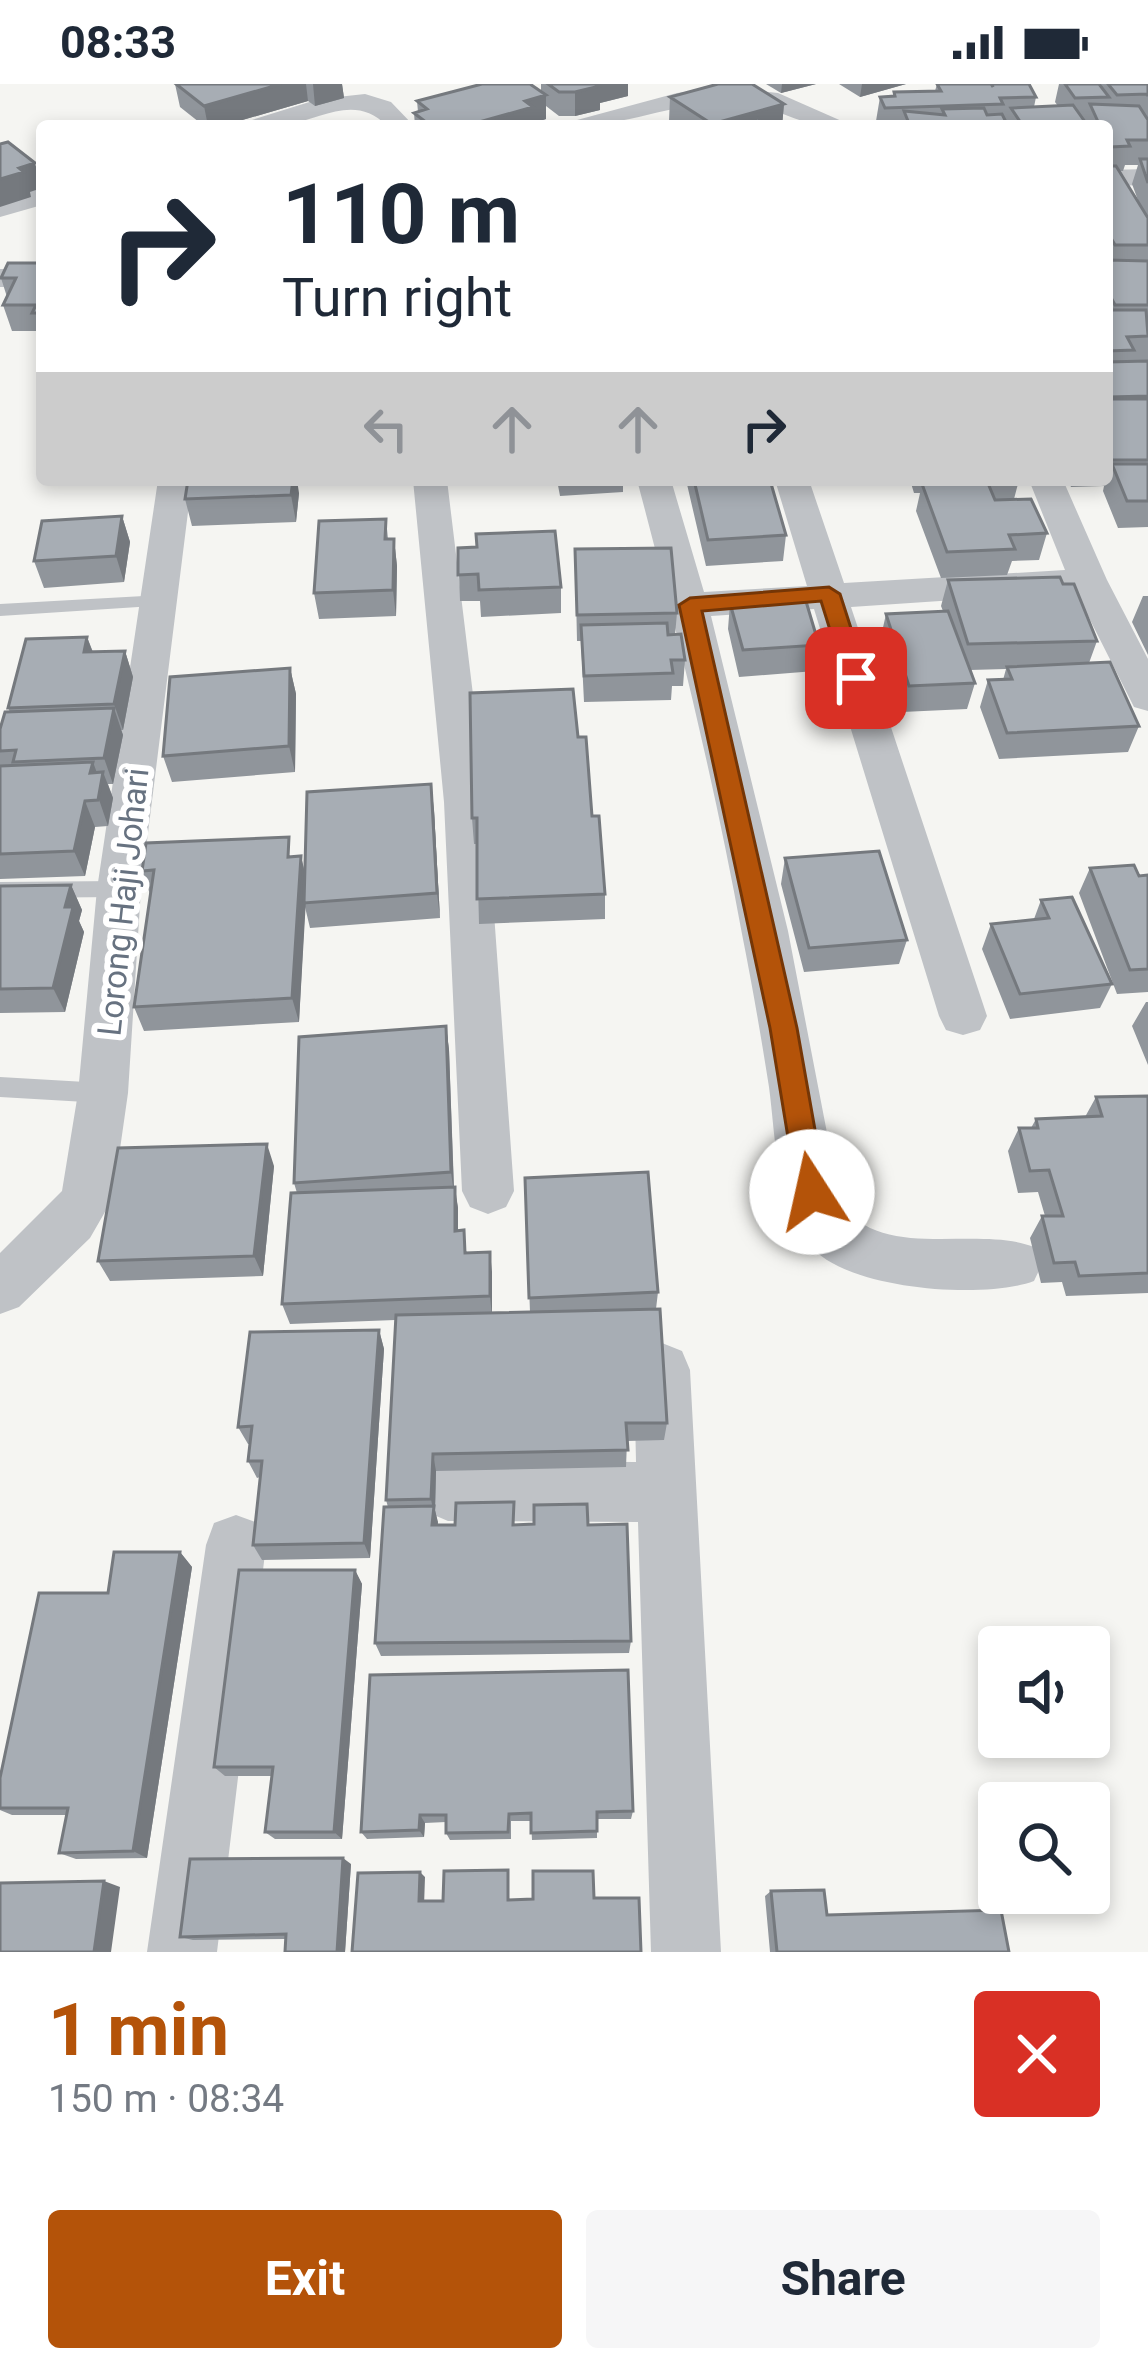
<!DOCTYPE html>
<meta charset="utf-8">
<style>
body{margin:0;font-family:Roboto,sans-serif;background:#f6f6f7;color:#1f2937;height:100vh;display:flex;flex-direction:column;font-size:45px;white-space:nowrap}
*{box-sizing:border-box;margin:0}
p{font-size:39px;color:#747a83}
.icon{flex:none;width:66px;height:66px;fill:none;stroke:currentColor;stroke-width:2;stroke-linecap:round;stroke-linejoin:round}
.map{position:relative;height:1868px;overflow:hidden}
.details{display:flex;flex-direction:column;background:#fff;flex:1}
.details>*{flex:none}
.guide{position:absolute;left:36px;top:36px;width:1077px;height:366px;border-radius:12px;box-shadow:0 6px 18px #0003;background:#fff;color:#1f2937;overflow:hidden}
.buttons{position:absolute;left:978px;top:1542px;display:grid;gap:24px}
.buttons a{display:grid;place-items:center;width:132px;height:132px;border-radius:12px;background:#fff;box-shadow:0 6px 18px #0003;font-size:60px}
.pin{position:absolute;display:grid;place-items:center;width:102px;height:102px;color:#fff;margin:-51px;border-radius:24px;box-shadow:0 6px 18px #0006}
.me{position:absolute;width:132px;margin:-66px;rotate:350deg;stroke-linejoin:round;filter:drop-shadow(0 0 9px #0008)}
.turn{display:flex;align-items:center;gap:42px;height:252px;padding:0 48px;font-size:54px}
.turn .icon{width:156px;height:156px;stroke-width:2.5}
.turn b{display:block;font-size:84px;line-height:102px}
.lanes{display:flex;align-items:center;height:114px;padding:0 48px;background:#0003;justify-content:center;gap:60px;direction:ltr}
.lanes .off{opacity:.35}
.round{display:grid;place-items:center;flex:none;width:126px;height:126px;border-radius:12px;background:#f6f6f7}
.overview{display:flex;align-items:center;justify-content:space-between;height:204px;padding:0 48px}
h1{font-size:72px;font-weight:700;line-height:90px;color:#b45309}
.cta{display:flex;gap:24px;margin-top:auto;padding:24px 48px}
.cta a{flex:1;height:138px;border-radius:12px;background:#b45309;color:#fff;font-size:48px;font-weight:700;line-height:138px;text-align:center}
.cta a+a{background:#f6f6f7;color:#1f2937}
.status{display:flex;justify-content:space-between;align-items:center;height:84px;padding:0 60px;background:#fff;direction:ltr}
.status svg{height:33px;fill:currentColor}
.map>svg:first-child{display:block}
</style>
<div class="status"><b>08:33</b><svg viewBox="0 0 49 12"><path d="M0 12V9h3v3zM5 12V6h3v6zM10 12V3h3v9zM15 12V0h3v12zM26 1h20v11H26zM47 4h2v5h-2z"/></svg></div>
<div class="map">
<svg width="1148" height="1868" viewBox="0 0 1148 1868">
<rect width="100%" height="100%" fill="#f5f5f2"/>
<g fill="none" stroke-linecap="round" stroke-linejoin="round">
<!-- lane -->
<path fill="#bfc2c6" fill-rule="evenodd" d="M162,511L169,513V521L0,532V520Z
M119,797L130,805L119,813L0,814V798Z
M0,993L103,999L112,1002L115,1009L112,1016L103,1019L0,1013Z"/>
<!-- street -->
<path fill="#bfc2c6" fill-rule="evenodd" d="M723,3L778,9L853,42C841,42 826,44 815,41C782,32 759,16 723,18C671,20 625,42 573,42L577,36L677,9Z
M365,10L391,18L414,42H387C356,10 323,34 287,41C275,44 260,42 248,42L252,36L319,15Z
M1148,85V101L1107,102V86Z
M42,104V121L0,133V116Z
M0,185H42V203H0Z
M158,396H192L141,805L128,1009L113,1114L90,1154L19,1223L0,1230V1169L62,1107L78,1009L97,805Z
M413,396H447L486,718L514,1107L506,1123L488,1130L470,1123L462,1107L444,718Z
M637,396H671L704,508L807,502L775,396H809L844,499L1065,486L1029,396H1063L1107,496L1148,575V627L1134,623L1076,508L851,523L987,932L980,946L963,951L946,946L939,932L814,525L711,532L788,847L840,1116C877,1180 975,1140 1034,1163L1042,1180L1034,1197C984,1216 843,1206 809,1160C775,1115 776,1056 769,1003C761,952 752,900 742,850C714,697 677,546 637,396Z
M662,1259L682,1267L690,1286L721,1868H651L638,1438L448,1437L427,1428L418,1407L427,1386L448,1377L636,1378L634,1286L642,1267Z
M236,1431L258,1439L266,1461L217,1868H147L206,1461L214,1439Z"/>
</g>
<!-- wall -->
<path fill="#90959b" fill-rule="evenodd" d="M175,0H342L344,14L315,22L308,17L222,42H204L180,23Z
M541,0H628V12L600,19V26L575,32H559L546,22V35L534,39V42H415L414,29L418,28L417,17L541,8Z
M766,0H816L781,9Z
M839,0H906L860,13Z
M937,0L1036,13L1034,23L1058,22L1055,18L1059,0H1148V443L1118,444L1103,407L1104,402L1071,403L1068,396H1107V42H879L876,37L880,13L893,12L894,8L935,7ZM1125,81H1138L1132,100L1139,119L1119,87H1123Z
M670,13L784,20L782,42H676L669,37Z
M42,179V255H40L38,247H12L3,221L7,213L1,194Z
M557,396H623V408L560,412Z
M686,396H770L786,451L783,477L706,482Z
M910,396H1019L1014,415H995L1047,449L1039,476L1012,477L1007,491L941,494L916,427L920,409H914Z
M299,409L296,438L192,442L185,415Z
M122,432L130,458L124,498L44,504L34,477Z
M386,435L388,455H394L397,482L396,532L319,535L314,509Z
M458,464L561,503V529L481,533L480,517H460Z
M575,465L677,529L675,551L685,576L683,602H672L671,616L584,618L581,557H577Z
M948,496L1097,557L1089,579L1139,642L1128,668L999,675L980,623L988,596H1003L1006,585L970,586L975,599L967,625L902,628L880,557L886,530L943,527L941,522Z
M1143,512H1148V571L1132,538Z
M730,519L819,561L815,587L739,593L728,545Z
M87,553L93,568L125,567L133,593L123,646H121L123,651L113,700H108L113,714L108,742L95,743L85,792L0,795V645L10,628L8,624Z
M290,584L296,610L295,688L172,698L163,672Z
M578,653L605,810V835L479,840L477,760H474L472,734Z
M434,726L440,834L310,844L305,823L299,938L144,947L134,923L150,810L142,787L301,772L305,791Z
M785,774L907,856L899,880L804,888L781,800Z
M1090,784L1139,792L1148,791V908L1117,910L1079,809Z
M71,801L82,826L79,837L84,848L65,928L0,929V802Z
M1041,816L1112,900L1100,924L1010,935L982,865L991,840L1034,835Z
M1146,918H1148V981L1132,942Z
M446,942L449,966L454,1103L458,1124V1147L467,1169L492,1188V1229L530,1228L525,1094L658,1208L656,1225L667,1339L664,1356L627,1357L626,1383L436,1387L435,1426L438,1441H588L631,1557L629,1569L381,1572L375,1559L388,1423L386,1416L395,1236L290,1240L282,1220L297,1109L294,1099Z
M1148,1012V1209L1066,1212L1062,1198L1041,1199L1030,1154L1042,1132H1045L1038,1108L1018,1109L1008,1067L1019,1044H1031L1036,1035L1085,1033L1096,1013Z
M274,1082L263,1192L110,1197L98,1177Z
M379,1246L384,1265L370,1474L262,1476L253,1461L260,1393L257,1394L248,1377L250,1360H248L238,1343Z
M180,1468L192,1483L147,1774L76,1775L59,1769L66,1731H12L0,1726V1694L108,1509Z
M355,1486L362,1500L342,1755H275L265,1748L272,1692H225L214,1683Z
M370,1591L633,1727L631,1735H597V1754L532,1756L531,1737H511V1755L450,1756L446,1749V1738L425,1739L424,1753L367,1755L361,1748Z
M351,1780L345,1868H285L286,1855L193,1856L180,1853Z
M771,1807L827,1831L1009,1868H770L765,1812Z"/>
<!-- shaded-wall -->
<path fill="#75797e" d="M281,0H306L308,17L222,42H208L204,22Z
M313,0H342L344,14L315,22Z
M594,0H628V12L600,19V26L575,32V8Z
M782,0H816L781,9Z
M862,0H906L860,13Z
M546,11V35L534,39V42H465L525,17Z
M784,20L782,42H712V40Z
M35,79L42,104L30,108L31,113L0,123V95L19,84Z
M293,396H297L299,409L296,438L291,411Z
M122,432L130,458L124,498L116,472Z
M394,455L397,482L396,532L393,506Z
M87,553L97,580L84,568Z
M125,567L133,593L123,646L114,620Z
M290,584L296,610L295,688L289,662Z
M114,624L123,651L113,700L104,674Z
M93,678L101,700L103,688L113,714L108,742L90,689Z
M431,700L434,726L440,834L437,809Z
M85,717L95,743L85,792L74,767Z
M301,772L307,798L299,938L292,914Z
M71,801L82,826L79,837L84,848L65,928L53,904L65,823Z
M446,942L449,966L454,1110L451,1088Z
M267,1060L274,1082L263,1192L254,1172Z
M455,1103L458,1124V1168L455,1147Z
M490,1168L492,1188V1232L490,1212Z
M379,1246L384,1265L370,1474L364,1459Z
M433,1370L436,1387L435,1426L438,1438L436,1456L432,1441L433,1426L431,1415Z
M180,1468L192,1483L147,1774L133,1767Z
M355,1486L362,1500L342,1755L334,1748Z
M420,1731L425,1739L424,1753L419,1746Z
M343,1774L351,1780L345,1868H337Z
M420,1788L425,1793L424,1822L419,1817Z
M104,1797L120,1803L111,1868H94Z"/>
<!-- building -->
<path fill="#a7adb4" stroke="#75797e" stroke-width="3" d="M176,0H281L204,22Z
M482,0H530L546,11L525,17L533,23L465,42H431L414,29L427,25L417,17Z
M548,0H598L600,2L575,8H559Z
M718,0H752L784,20L712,40L670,13Z
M937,0H991L993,3L992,0H1029L1036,13L1000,14L1003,20L885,24L880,13L895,12L894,8L941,7Z
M1065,0H1099L1109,13L1075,14Z
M1108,0H1148V12L1147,10L1117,11Z
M1090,20L1139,22L1148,36V56H1127L1130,62L1110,63L1107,57V42H1100Z
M1073,21L1088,42H1023L1011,24Z
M984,24L987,31L1002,30L1008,42H910L904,27L945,31L942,25Z
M758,34L766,42H728Z
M8,58L35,79L19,84L24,88L0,95V60Z
M1140,75H1148V99Z
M1107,82H1116L1148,134V161H1115L1107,147Z
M1107,176L1148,177V221H1115L1107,206Z
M8,179H42V229H32L36,221H3L16,194H1Z
M1107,226H1146L1148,252L1127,253L1134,266L1107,267Z
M1148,277V312L1109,313L1107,308V278Z
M1107,315H1148V376H1107Z
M1112,380H1148V417H1127Z
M188,396H293L291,411L185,415Z
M694,396H770L786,451L708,456Z
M987,397L995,416L1031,415L1047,449L1009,451L1015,465L947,468L922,400Z
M122,432L116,472L34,477L42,437Z
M386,435L385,455H394L393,506L314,509L319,437Z
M555,447L561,503L479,506L478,490L458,491V464L477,463L476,450Z
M671,464L677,529L577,531L575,465Z
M1060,493L1063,500H1074L1097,557L968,560L948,496Z
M805,514L819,561L743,566L730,519Z
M948,527L975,599L909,602L886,530Z
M667,539L668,551L681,550L685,576H671L673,589L584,592L581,541Z
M87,553L84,568L125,567L114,620L8,624L26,555Z
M1110,578L1139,642L1007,649L988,596L1012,595L1007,583Z
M290,584L289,662L163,672L170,593Z
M573,605L578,653H586L592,732H599L605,810L477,815V734H472L470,609Z
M114,624L104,674L13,678L16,666L0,667V645L5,628Z
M93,678L90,689L103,688L98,716L85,717L74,767L0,770V682Z
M431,700L437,809L304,819L307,708Z
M289,753L288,773L301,772L292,914L134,923L154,786L142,787L146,759Z
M879,767L907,856L809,864L785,774Z
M1134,781L1139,792L1148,791V885L1130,886L1090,784Z
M71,801L65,823H73L53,904L0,905V802Z
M1072,813L1112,900L1020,910L991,840L1049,834L1041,816Z
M446,942L451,1088L294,1099L299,953Z
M1148,1012V1189L1079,1192L1075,1178L1054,1179L1042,1132H1063L1049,1086L1030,1087L1019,1044H1038L1036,1035L1102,1032L1096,1013Z
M267,1060L254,1172L98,1177L118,1064Z
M648,1088L658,1208L529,1214L525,1094Z
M455,1103V1147L464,1146L465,1169L490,1168V1212L282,1220L291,1109Z
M660,1225L667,1339H626L628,1366L433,1370L431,1415L386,1416L396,1231Z
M379,1246L364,1459L253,1461L262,1377H248L252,1342L238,1343L250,1248Z
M514,1418L513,1441L534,1440V1421L587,1420L588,1441L627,1440L631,1557L375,1559L384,1423L434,1422L432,1441H455L456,1419Z
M114,1468H180L133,1767L59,1769L68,1724H0V1694L39,1509H108Z
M239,1486H355L334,1748H265L273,1683H214Z
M628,1586L633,1727L597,1728V1747L531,1749V1729L509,1730L508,1748L446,1749V1731H420L419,1746L361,1748L370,1591Z
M343,1774L337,1868H285L286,1850L180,1853L190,1775Z
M508,1786V1816L533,1815V1787H593L594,1814H639L641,1868H352L358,1789L420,1788L419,1817H443L444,1787Z
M104,1797L94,1868H0V1799Z
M824,1806L827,1831L1001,1826L1009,1868H777L771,1807Z"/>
<!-- route -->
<path fill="#b45309" stroke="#753606" stroke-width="3" d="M829,503L840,510L867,594L864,599H848L845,594L821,517L702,527L797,944L826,1108L822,1117L812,1121L801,1117L797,1108L770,944L679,521L690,514Z"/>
<g text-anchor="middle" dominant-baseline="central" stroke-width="12" stroke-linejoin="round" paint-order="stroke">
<!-- street labels -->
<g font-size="33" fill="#677280" stroke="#fff">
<text transform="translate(123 818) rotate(-84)">Lorong Haji Johari</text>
</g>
</g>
</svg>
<div class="buttons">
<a><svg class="icon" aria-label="sound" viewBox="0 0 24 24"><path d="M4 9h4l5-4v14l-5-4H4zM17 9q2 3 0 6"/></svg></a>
<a><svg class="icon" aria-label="search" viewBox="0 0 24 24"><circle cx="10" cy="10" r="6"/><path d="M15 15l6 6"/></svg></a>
</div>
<div class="pin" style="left:856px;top:594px;background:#d93025"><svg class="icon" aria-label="arrive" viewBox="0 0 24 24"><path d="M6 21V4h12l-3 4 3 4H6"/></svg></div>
<svg class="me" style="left:812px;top:1108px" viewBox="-20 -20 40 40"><circle r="19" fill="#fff"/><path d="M0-13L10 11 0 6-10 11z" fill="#b45309"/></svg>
<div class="guide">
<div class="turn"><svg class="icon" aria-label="right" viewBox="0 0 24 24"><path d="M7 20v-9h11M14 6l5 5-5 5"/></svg><div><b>110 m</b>Turn right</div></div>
<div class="lanes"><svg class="icon off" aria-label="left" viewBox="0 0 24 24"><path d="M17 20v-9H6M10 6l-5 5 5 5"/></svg><svg class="icon off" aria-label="ahead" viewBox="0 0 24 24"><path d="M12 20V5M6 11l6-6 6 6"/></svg><svg class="icon off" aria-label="ahead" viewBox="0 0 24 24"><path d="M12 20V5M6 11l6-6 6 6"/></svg><svg class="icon" aria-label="right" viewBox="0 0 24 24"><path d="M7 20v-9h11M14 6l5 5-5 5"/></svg></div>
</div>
</div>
<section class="details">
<div class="overview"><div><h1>1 min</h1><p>150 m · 08:34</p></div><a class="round" style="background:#d93025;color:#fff"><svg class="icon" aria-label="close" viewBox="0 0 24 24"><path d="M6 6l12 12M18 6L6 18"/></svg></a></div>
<div class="cta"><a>Exit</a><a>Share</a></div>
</section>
